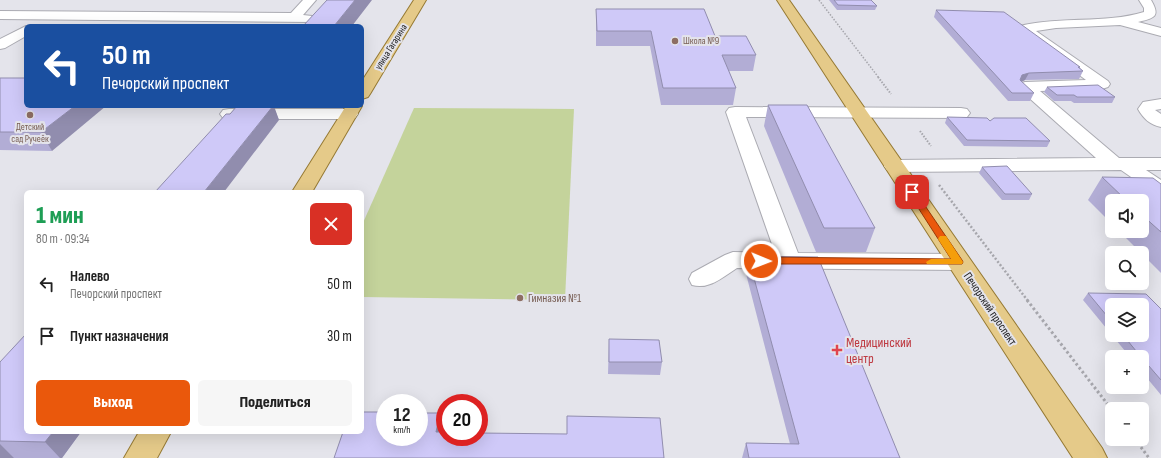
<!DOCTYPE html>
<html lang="ru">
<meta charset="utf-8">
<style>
body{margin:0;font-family:"Sofia Sans Condensed",sans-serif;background:#f6f6f6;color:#222;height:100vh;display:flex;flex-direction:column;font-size:15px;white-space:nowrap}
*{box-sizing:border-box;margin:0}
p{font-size:13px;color:#767676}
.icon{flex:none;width:22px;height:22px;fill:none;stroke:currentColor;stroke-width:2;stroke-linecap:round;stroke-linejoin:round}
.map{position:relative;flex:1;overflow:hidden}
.panel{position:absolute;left:24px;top:190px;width:340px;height:244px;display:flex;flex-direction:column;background:#fff;border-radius:6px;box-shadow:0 4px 16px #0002}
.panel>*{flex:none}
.top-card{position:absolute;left:24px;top:24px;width:340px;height:84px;border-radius:6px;box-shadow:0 4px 16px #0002;background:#1a4fa0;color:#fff;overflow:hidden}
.fabs{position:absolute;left:1105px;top:194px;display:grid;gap:8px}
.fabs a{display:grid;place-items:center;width:44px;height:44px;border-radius:6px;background:#fff;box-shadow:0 4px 16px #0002;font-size:20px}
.speed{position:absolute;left:376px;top:394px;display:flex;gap:8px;font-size:20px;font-weight:700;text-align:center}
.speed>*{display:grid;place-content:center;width:52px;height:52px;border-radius:50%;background:#fff;box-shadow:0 4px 16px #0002;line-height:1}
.speed small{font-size:10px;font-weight:400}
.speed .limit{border:6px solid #d22;background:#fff;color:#111}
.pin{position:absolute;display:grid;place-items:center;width:34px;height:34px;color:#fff;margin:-17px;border-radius:8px;box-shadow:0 2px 6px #0006}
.me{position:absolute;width:44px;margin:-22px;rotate:91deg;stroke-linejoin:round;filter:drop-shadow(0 0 3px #0008)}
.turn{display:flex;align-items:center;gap:14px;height:84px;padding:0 12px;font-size:18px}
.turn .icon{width:52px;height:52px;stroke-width:2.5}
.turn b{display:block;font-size:28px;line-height:34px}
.round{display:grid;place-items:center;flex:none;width:42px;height:42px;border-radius:6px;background:#f6f6f6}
.overview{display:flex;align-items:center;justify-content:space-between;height:68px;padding:0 12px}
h1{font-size:24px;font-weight:800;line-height:30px;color:#1e9e55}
.action{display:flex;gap:8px;margin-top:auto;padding:8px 12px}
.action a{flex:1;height:46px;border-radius:6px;background:#ea580c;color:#fff;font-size:16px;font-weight:800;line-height:46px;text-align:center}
.action a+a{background:#f6f6f6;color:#222}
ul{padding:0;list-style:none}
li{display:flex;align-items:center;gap:12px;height:52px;padding:0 12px}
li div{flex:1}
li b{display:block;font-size:15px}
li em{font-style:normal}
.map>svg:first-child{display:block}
</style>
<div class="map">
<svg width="1161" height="458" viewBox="0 0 1161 458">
<rect width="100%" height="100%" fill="#e4e4eb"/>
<!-- green -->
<path fill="#c4d39b" d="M414,108L574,109L565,300L362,297V225Z"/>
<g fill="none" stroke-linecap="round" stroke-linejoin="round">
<defs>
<path id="minor" d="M303,0H316L303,15L312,16L314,19L312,22L0,19V11L291,13Z
M1139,0H1151C1161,17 1154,18 1138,22L1161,28V36L1120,25L1056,28L1036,31L1108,81L1110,84L1108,87L1102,89L1040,91L1119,158H1161V170H1146L1161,180V195L1154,193L1121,170L894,172L887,170L884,166L887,162L894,160L1096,158L1017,87L1019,84L1025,82L1086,80L1018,29L1020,26C1061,16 1104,24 1144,12V8Z
M26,26V36L5,48L0,49V39Z
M1161,99V109L1155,110L1161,114V127C1150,125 1143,118 1138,109L1143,102Z
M735,107L961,108L967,109L970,113L967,117L961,118L746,117L798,253L959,254L967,256L971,262L967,268L959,270L737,268C723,277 709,290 692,285L689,279L692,273L725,255L733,252L775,253L726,112L729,108Z
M229,109H349L355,110L358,114L355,118L349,119H229L223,118L220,114L223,110Z"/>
<path id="major" d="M414,0H426L370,94L368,97L362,99V81Z
M777,0H789L1102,448L1107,458H1073Z
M362,105V106L312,192H292L346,106Z
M139,432H171L157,458H124Z"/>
</defs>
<!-- minor casing -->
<use href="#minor" stroke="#ababb2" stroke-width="2"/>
<!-- major casing -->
<use href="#major" stroke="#967a34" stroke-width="2"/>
<!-- path-far3 -->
<path stroke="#a6a6ac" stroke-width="1.5" stroke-dasharray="1.5 1.5" stroke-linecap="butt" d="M819,0L879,78"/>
<!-- path-far2 -->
<path stroke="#a6a6ac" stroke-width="2" stroke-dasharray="1.5 1.5" stroke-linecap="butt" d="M878,77L891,94
M920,131L931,146"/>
<!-- path-far1 -->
<path stroke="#a6a6ac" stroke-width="2.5" stroke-dasharray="2 2" stroke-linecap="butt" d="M939,185L1028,301"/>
<!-- path -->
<path stroke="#a6a6ac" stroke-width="3" stroke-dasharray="2.5 2.5" stroke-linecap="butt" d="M1027,300L1112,410
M1135,439L1149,458"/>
<!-- minor -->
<use href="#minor" fill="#fff" fill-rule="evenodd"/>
<!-- major -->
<use href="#major" fill="#e5ca89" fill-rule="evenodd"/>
</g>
<!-- wall -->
<path fill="#b2add5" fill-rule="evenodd" d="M829,0H871L877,6L875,10H837Z
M596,9L715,36L756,55L753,71H729L736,88L733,105H661L650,46H596Z
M936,10L1080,67V68L1083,71L1079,79L1025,80L1021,82L1034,93L1030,101H1008L934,17Z
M0,78H26L52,151L0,150Z
M1047,87L1115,97L1112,103H1074L1071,101H1054L1044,92Z
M768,105L875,228L866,252H816L764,126Z
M237,106H290L289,108H274L279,120Z
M947,117L990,121L1050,141L1047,147L964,146L945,123Z
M982,167L1032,194L1029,200H1002L979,173Z
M1102,177L1161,184V273L1142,254V253H1141L1119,231H1142V201H1112V224L1088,200Z
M748,256L900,458H742L746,443L790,444L745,270Z
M1088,293L1161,309V395L1142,372V357H1130L1083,300ZM1112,305L1142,335H1112Z
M609,339L662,362L660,375L608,374Z
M0,362L26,432H81L62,458H0Z"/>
<!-- shaded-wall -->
<path fill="#918dae" d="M355,0H372L352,26H334Z
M1029,73L1025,80L1019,83L1022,75Z
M75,106H106L52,151L41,132Z
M273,106H274L279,120L224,192H204Z
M440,413L445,434L436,432Z
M53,432H81L62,458H60L45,442Z
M0,444L14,458H0Z"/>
<!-- building -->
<path fill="#cfc9f8" stroke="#918dae" d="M327,0H355L334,26H303Z
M834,0H871L877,6L838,5Z
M596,9H704L715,36H746L756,55H722L736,88H663L651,31H597Z
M936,10L1004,12L1080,67H1078L1083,71L1029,73L1022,75L1020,80L1034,93H1012Z
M0,78H26V106H75L41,132H0Z
M1098,85L1115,97H1077L1074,95H1057L1047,87Z
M768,105H807L875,228H824Z
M237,106H273L204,192H155L226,114H230Z
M947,117L987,118L990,121L994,118H1026L1050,141L967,140Z
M1007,166L1032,194H1005L982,167Z
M1102,177L1153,178L1161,184V232L1142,215V201H1127Z
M748,256L818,257L900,458H749L746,443L799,444Z
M1088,293L1146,294L1161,309V380L1142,358V357H1141L1123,335H1142V305H1112V322Z
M26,334V432H53L45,442L0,441V362Z
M609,339L659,340L662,362H609Z
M362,412H385V437H419V413H440L436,432H445V437H479V433L567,434V416L660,418L664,458H334L343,432H362Z"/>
<!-- route -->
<path fill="#ea580c" stroke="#983908" d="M912,190L915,191L962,260L963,262L962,264H761L756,261L761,257L951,259L908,192Z"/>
<!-- slow -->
<path fill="#f59e0b" d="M940,236H946L963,262L962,264H927L926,262L931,259H951L938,239Z"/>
<!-- markers -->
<g fill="#8d6e63" stroke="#e4e4eb" stroke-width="1.5">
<circle cx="675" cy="41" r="4"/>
<circle cx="30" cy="115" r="4"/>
<circle cx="520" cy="298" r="4"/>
</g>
<path fill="#e0444e" stroke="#e4e4eb" stroke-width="1.5" d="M835 344h4v4h4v4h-4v4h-4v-4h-4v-4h4z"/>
<g text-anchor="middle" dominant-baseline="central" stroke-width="4" stroke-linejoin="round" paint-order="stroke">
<!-- far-education labels -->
<g font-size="10" fill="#785e54" stroke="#e4e4eb" text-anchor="start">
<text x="683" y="41">Школа №9</text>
<text x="30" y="127" text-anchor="middle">Детский<tspan x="30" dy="12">сад Ручеёк</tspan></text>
</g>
<!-- far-street labels -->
<g font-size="10" fill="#252527" stroke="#e4e4eb">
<text transform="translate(391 47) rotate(-58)">улица Гагарина</text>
</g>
<!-- education labels -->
<g font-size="12" fill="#785e54" stroke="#e4e4eb" text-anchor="start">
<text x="528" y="298">Гимназия №1</text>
</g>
<!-- street labels -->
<g font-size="12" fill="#252527" stroke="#e4e4eb">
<text transform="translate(990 309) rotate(56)">Печорский проспект</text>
</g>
<!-- near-health labels -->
<g font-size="14" fill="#be3a42" stroke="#e4e4eb" text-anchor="start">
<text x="846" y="342">Медицинский<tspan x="846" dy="16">центр</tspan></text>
</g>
</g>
</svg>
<div class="fabs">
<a><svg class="icon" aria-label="sound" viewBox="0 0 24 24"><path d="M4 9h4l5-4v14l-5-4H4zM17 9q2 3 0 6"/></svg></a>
<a><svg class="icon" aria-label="search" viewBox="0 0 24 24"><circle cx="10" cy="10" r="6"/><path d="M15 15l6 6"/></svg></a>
<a><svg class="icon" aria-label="layers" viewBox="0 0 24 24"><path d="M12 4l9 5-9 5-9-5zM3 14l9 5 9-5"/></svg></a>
<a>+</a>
<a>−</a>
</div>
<div class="speed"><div>12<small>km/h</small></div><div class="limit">20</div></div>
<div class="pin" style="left:912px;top:192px;background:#d93025"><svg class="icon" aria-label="arrive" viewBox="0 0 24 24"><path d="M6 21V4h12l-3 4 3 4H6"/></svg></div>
<svg class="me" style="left:761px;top:261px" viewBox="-20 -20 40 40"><circle r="17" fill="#ea580c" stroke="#fff" stroke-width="3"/><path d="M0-11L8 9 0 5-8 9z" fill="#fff"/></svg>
<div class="top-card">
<div class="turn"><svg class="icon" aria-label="left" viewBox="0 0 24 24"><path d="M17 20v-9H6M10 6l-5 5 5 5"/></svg><div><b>50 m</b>Печорский проспект</div></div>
</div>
<section class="panel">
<div class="overview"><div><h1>1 мин</h1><p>80 m · 09:34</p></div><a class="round" style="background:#d93025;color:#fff"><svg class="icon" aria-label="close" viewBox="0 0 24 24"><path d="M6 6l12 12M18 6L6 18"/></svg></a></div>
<ul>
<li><svg class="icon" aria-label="left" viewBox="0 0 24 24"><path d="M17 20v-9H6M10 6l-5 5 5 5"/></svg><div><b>Налево</b><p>Печорский проспект</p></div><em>50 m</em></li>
<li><svg class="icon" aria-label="arrive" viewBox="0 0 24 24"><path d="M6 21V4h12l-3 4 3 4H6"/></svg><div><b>Пункт назначения</b></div><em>30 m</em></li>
</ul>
<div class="action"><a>Выход</a><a>Поделиться</a></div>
</section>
</div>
